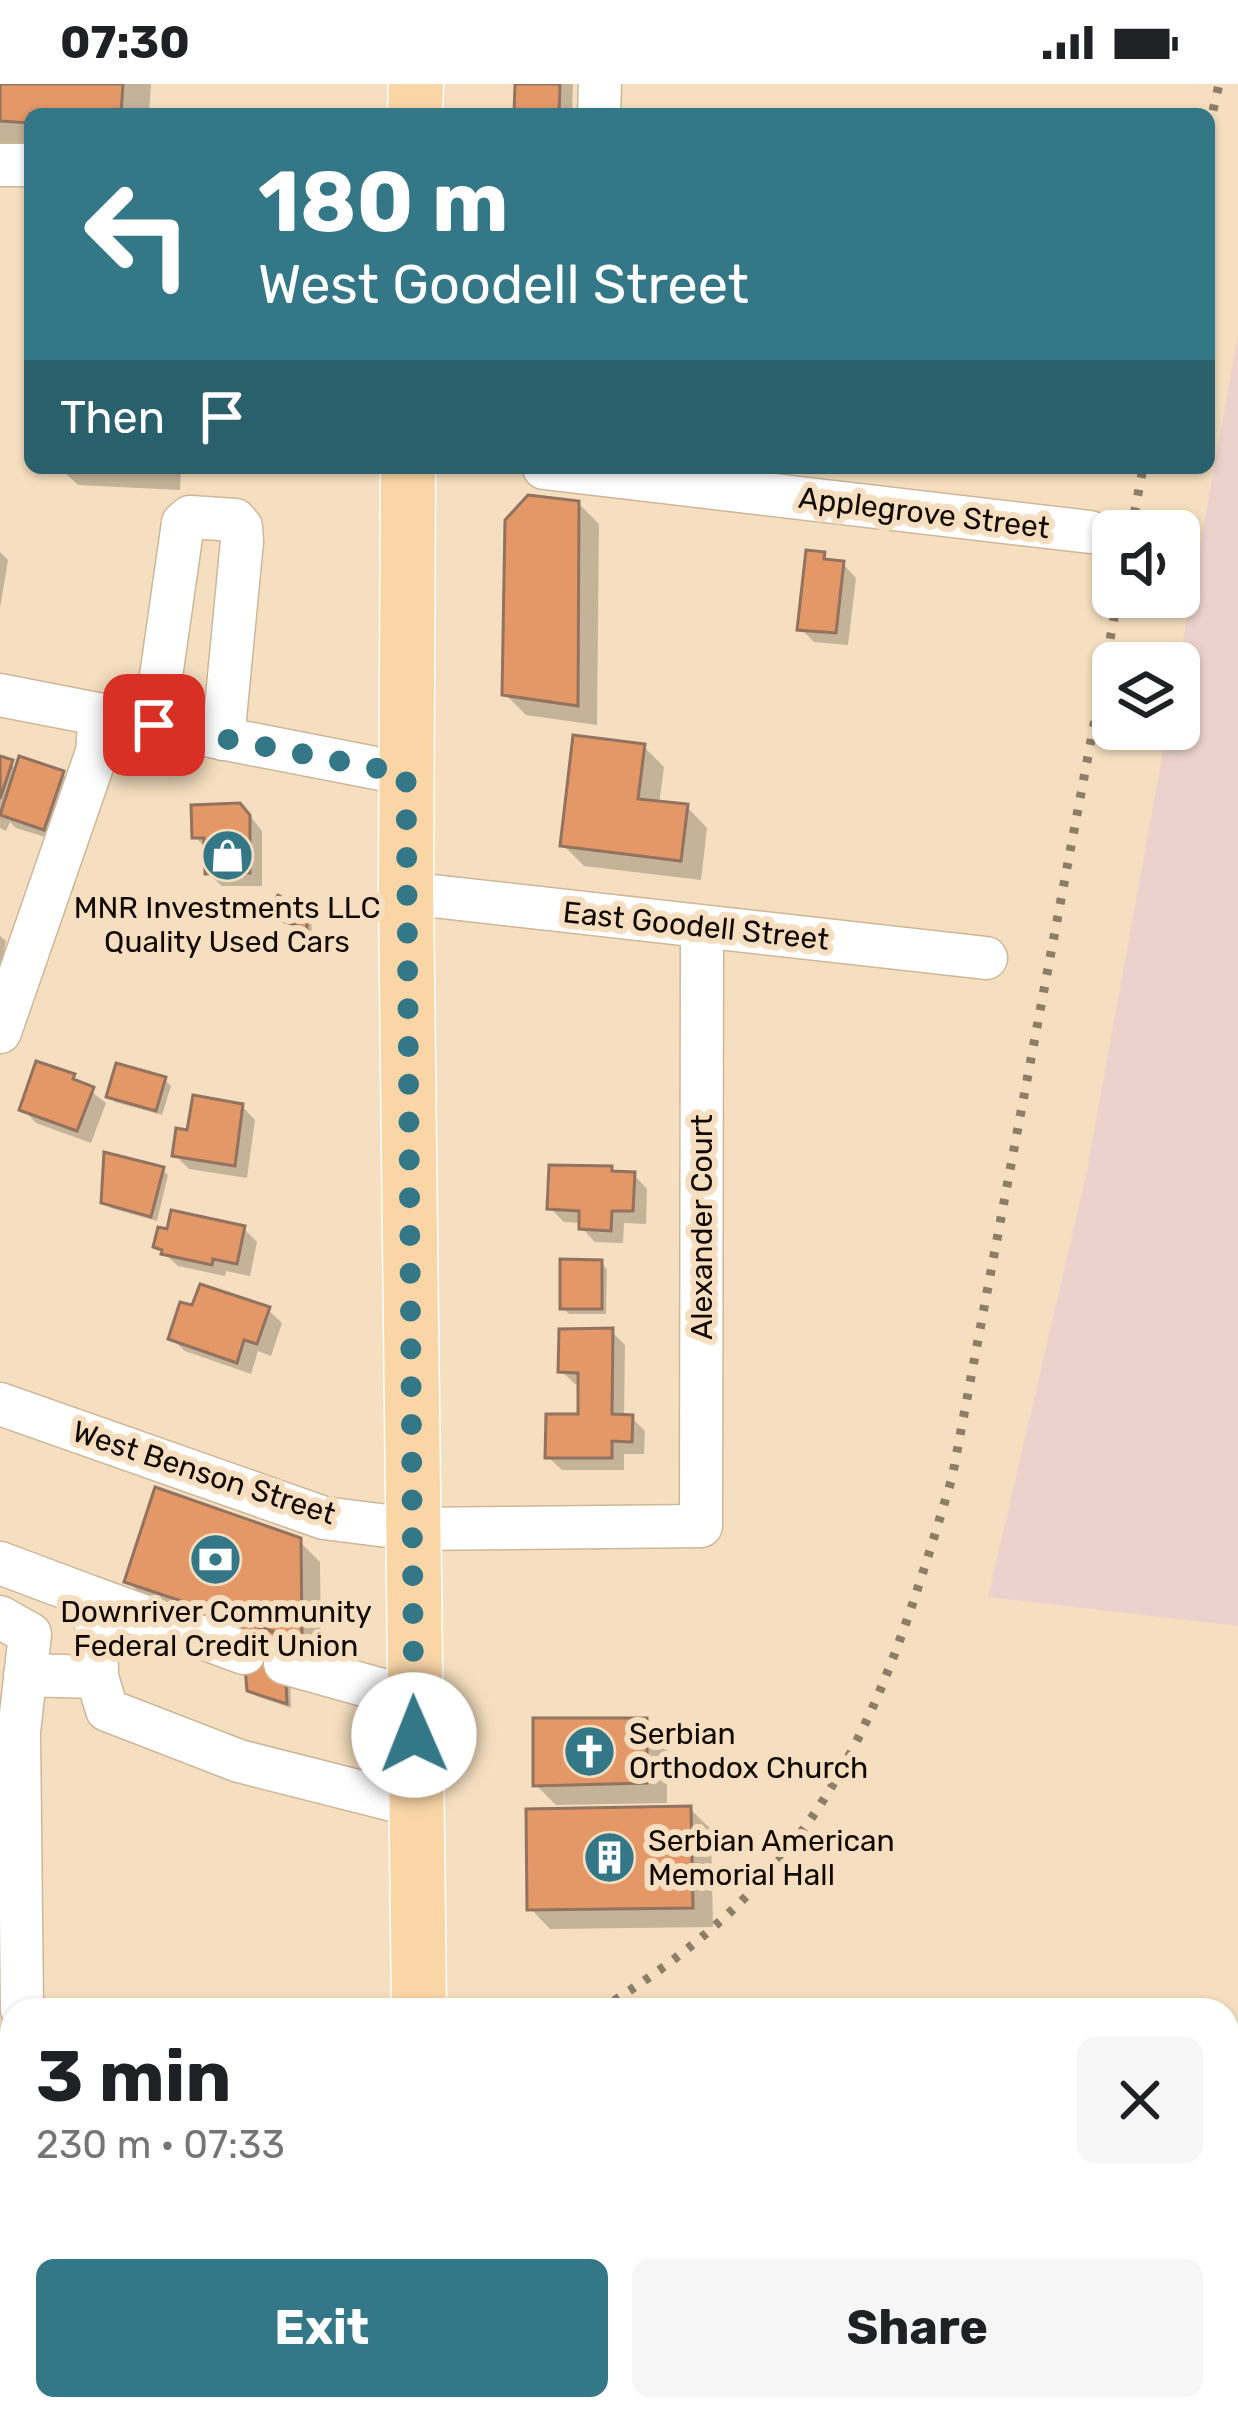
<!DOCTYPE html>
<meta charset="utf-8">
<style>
body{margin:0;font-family:Rubik,sans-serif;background:#f6f6f6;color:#202124;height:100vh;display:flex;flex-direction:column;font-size:45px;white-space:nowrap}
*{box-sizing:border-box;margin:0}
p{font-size:39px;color:#757577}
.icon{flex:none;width:66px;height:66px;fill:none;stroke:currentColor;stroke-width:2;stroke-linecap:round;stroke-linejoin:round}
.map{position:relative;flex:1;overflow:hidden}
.details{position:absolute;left:0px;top:1914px;width:1239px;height:423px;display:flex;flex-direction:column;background:#fff;border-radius:36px 36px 0 0;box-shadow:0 3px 9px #0004}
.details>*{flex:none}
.banner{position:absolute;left:24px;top:24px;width:1191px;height:366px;border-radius:18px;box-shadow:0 3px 9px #0004;background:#347888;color:#fff;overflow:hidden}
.controls{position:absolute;left:1092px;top:426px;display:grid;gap:24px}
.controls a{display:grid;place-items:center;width:108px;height:108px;border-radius:18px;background:#fff;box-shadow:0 3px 9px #0004;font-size:60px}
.pin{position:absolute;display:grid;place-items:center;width:102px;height:102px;color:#fff;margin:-51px;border-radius:24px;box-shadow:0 6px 18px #0006}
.me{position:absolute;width:132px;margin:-66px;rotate:359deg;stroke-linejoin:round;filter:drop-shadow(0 0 9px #0008)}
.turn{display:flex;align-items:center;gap:42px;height:252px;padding:0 36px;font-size:54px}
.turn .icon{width:156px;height:156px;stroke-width:2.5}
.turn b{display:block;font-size:84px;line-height:102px}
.then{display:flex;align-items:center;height:114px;padding:0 36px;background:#0003;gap:24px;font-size:45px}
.round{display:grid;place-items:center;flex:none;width:126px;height:126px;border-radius:18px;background:#f6f6f6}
.summary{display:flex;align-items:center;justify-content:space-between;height:204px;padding:0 36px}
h1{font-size:72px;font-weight:700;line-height:90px}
.cta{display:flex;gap:24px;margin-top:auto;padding:24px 36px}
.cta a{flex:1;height:138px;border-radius:18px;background:#347888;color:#fff;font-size:48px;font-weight:700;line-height:138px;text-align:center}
.cta a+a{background:#f6f6f6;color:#202124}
.status{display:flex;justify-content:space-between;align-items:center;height:84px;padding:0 60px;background:#fff;direction:ltr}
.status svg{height:33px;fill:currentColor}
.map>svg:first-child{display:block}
</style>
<div class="status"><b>07:30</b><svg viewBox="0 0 49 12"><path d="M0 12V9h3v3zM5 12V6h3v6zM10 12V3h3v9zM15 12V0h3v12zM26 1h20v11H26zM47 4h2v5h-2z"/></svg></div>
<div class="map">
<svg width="1238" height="2335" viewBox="0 0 1238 2335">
<rect width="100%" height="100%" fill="#f6dfc0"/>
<!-- industrial -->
<path fill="#ecd2cd" d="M1238,251V1542L988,1513L1086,1092L1167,645H1179V579Z
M0,2025L12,2029V2107L0,2111Z"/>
<!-- shadow -->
<path fill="#0003" d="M0,0H151L149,30H30V63L0,61Z
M518,0H573L572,30H517Z
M60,384H181L180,406L78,401Z
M578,419L599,440L597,641L526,631L505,610Z
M0,468L8,476L0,524Z
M823,471L832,479L843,480L856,494L848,561L814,558L800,544Z
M643,662L664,683L659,720L687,723L707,744L701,796L584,782L563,761Z
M0,675L18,685L63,690L76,703L58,757L16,744L10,738L6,747L0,744Z
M244,724L262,747V802H222L208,789L207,765L195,753Z
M305,830L311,837L312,849L268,831Z
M0,852L6,857L2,878H0Z
M73,993L106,1019L91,1059L36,1039L23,1025Z
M165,996L171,1002L162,1031L115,1018L109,1012Z
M242,1022L255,1036L247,1094L189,1085L175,1071L190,1049Z
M162,1085L168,1091L157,1137L111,1124L104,1117Z
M610,1085L616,1090L634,1091L647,1105L646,1140L624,1139L623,1159L595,1158L582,1144V1139L564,1138L550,1124Z
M244,1145L257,1158L250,1192L226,1187L225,1192L178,1182L156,1162Z
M601,1179L607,1185L606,1230H569L563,1224Z
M268,1226L282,1239L271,1272L258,1267L251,1290L185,1267L171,1254Z
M611,1247L625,1261L624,1333L632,1334L645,1347L644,1370H624V1386H562L548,1373L581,1333V1301L575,1300L561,1287Z
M299,1457L320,1478L321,1575L289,1564L291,1624L256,1612L249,1605L245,1550L148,1517L127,1497Z
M646,1637L667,1657V1719L556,1721L536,1701Z
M690,1725L711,1745L713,1843L550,1845L530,1824Z
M12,2232V2325H278V2335H11Z"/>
<!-- building -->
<path fill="#e49767" stroke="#927360" stroke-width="3" d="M0,0H123L121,30H30V39L0,37Z
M515,0H560L559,30H514Z
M528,411L579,417L578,622L502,611L505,436Z
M806,466L825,468L824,475L844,477L836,549L797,546Z
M573,651L645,660L638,715L688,720L681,777L560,762Z
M0,672L13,676L0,715Z
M19,672L64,687L44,746L0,731Z
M240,719L250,731V789L205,790L204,754H192L191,721Z
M278,811L307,828V845L264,831Z
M36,977L75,990L73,995L94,1003L77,1047L19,1026Z
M116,979L166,993L156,1027L106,1013Z
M193,1011L243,1020L235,1082L172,1072L176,1044L187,1046Z
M104,1068L164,1083L151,1133L101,1119Z
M549,1081L612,1082V1087L635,1088L633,1127H612L611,1147L579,1145V1127L547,1125Z
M171,1126L245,1142L237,1180L213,1175L212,1181L161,1170L162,1166L153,1163L158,1143L167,1145Z
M560,1175L602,1176V1225H560Z
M200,1200L270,1223L257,1260L244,1256L237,1279L168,1255L180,1218L192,1221Z
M613,1244L612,1330L633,1331L632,1358L612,1357V1374H545L546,1330H578V1289L558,1288L559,1245Z
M155,1403L301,1454L302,1557L124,1498Z
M241,1537L284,1552L287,1620L247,1607Z
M533,1634H647V1699L533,1702Z
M691,1722L693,1824L527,1826L526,1725Z
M6,2229H12V2325H253V2332H268V2335H8Z"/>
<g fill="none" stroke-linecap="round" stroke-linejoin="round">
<defs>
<path id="minor" d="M599,30L600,0
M0,81H30
M544,384L1090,448
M0,611L406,690
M154,641L183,439L190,433L235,436L241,443L242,457L223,655
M406,809L986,874
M0,948L97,668L100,631
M0,1320L324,1434L411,1445L701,1442L702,844
M0,1479L88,1512L96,1534L97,1593L107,1626L239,1677L416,1722
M88,1512L244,1569
M0,1533L30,1550L19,1648L22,1926
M285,1579L414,1615
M25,1591L97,1593
M0,1979L12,1983"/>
<path id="major" d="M415,30L416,0
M408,384L406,809L419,1926
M425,2325V2335"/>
</defs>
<!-- minor casing -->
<use href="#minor" stroke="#cdb799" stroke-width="45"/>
<!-- major casing -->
<use href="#major" stroke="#fff" stroke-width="57"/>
<!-- minor -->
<use href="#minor" stroke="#fff" stroke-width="42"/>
<!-- major -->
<use href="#major" stroke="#fad6a7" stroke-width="54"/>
<!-- rail -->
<path stroke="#8e7e69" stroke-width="9" stroke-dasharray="6 12" stroke-linecap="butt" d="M1209,44L1219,0
M1131,447L1143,384
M599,1926C827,1787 879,1638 952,1394L1118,513
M0,2156L12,2152"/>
</g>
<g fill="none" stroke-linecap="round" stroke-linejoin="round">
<!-- route -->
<path stroke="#347888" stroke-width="21" stroke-dasharray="0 37.8" d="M154,641L406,690L414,1651"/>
</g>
<!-- icons -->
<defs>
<symbol id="shop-disc" viewBox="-11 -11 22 22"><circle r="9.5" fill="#347888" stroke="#f6dfc0"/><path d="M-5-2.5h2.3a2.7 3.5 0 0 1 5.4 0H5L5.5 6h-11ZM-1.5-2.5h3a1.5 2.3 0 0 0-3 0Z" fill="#fff"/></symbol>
<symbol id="bank-disc" viewBox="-11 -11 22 22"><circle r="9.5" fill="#347888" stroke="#f6dfc0"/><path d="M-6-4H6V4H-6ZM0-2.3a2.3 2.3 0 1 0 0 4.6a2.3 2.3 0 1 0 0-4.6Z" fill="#fff"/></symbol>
<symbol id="church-disc" viewBox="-11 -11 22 22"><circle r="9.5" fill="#347888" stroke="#f6dfc0"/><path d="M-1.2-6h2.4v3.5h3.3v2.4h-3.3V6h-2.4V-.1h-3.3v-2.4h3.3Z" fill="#fff"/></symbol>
<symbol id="building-disc" viewBox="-11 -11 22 22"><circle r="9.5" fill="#347888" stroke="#f6dfc0"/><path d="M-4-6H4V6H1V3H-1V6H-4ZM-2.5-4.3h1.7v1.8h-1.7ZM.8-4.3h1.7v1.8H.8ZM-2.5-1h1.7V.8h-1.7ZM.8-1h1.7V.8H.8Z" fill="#fff"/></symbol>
</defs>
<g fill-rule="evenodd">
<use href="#shop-disc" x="198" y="742" width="59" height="59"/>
<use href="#bank-disc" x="186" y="1446" width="59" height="59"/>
<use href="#church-disc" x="560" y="1638" width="59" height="59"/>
<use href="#building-disc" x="580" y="1744" width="59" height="59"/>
</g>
<g text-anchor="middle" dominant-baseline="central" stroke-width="12" stroke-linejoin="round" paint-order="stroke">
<!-- street labels -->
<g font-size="30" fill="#120a02" stroke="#f6dfc0">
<text transform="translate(924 429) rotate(7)">Applegrove Street</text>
<text transform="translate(696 842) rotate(6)">East Goodell Street</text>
<text transform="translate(702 1143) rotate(-90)">Alexander Court</text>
<text transform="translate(204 1389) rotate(18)">West Benson Street</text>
</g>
<!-- poi labels -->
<g font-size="30" fill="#120a02" stroke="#f6dfc0">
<text x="227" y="824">MNR Investments LLC<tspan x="227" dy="34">Quality Used Cars</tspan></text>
<text x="216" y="1528">Downriver Community<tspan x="216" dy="34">Federal Credit Union</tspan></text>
<text x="629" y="1650" text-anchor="start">Serbian<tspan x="629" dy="34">Orthodox Church</tspan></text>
<text x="648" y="1757" text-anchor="start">Serbian American<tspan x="648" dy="34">Memorial Hall</tspan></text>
</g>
</g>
</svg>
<div class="controls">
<a><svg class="icon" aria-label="sound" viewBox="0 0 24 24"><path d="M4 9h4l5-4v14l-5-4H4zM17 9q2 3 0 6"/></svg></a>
<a><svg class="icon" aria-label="layers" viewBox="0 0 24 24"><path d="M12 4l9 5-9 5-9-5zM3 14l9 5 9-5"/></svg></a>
</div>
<div class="pin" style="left:154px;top:641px;background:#d93025"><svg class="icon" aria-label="arrive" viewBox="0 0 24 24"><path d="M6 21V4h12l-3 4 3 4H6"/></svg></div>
<svg class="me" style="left:414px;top:1651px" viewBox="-20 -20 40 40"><circle r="19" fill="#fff"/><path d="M0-13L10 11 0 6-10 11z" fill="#347888"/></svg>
<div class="banner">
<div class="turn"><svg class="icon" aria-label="left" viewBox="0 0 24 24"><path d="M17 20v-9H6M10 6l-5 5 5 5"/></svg><div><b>180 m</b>West Goodell Street</div></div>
<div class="then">Then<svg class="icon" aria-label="arrive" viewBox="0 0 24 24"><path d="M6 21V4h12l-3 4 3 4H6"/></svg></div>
</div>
<section class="details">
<div class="summary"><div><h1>3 min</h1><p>230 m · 07:33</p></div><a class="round"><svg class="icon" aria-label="close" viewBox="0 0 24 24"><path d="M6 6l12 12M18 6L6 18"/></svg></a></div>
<div class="cta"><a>Exit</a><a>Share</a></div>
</section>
</div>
